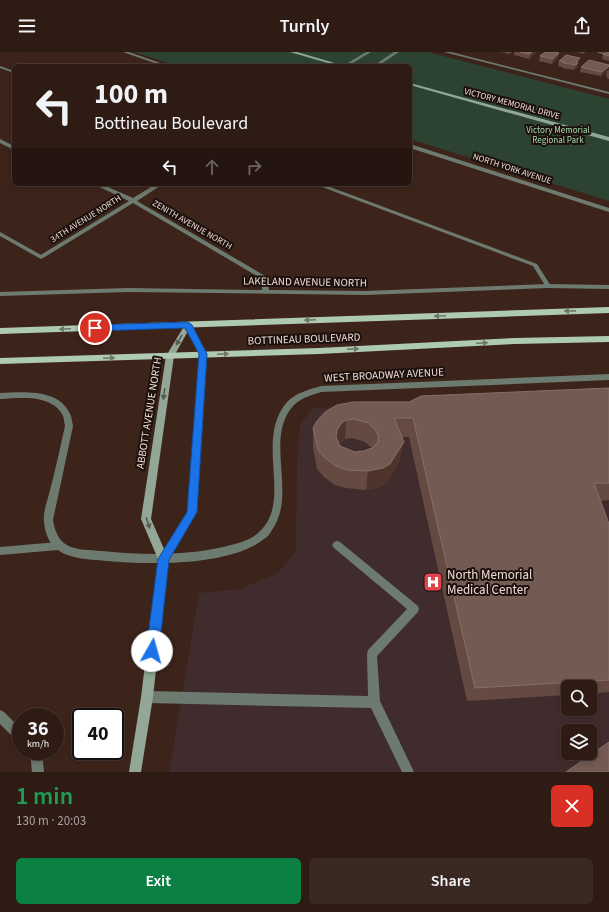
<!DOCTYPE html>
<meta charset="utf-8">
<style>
body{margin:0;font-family:"Source Sans 3",sans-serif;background:#3a2822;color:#f1f3f6;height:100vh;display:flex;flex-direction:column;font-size:15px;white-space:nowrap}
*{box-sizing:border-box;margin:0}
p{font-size:13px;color:#a7a1a0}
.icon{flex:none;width:22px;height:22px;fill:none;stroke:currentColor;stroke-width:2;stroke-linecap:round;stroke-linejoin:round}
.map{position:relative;height:720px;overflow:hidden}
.drawer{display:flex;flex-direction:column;background:#2e1b14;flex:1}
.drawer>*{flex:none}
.guide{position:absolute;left:12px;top:12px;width:400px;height:122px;border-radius:6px;box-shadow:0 2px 6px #0003,0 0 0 1px #493934;background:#2e1b14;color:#f1f3f6;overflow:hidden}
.controls{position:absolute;left:561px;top:628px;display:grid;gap:8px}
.controls a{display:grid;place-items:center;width:36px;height:36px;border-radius:6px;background:#2e1b14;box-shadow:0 2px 6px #0003,0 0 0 1px #493934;font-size:20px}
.speed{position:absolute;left:12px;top:656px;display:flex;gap:8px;font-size:20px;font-weight:700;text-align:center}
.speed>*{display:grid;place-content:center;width:52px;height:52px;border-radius:50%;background:#2e1b14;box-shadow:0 2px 6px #0003,0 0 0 1px #493934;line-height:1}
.speed small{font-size:10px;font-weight:400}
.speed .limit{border:2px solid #111;border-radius:6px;background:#fff;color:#111}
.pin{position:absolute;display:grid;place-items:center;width:34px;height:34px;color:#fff;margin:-17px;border:2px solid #fff;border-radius:50%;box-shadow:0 1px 4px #0007}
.me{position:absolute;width:44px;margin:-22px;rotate:7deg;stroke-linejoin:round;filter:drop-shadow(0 0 3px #0008)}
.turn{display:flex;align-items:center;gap:14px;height:84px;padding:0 16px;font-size:18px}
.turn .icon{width:52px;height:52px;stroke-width:2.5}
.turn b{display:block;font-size:28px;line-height:34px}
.lanes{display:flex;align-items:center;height:38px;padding:0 16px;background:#0003;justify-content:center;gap:20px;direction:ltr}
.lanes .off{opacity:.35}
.round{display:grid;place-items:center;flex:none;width:42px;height:42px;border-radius:6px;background:#3a2822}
.headline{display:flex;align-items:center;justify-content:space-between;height:68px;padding:0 16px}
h1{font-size:24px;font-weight:600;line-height:30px;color:#1e9e55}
.button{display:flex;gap:8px;margin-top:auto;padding:8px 16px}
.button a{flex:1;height:46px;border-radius:6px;background:#0b8043;color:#fff;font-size:16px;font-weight:600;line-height:46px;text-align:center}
.button a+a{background:#3a2822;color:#f1f3f6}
header{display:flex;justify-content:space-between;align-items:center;height:52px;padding:0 16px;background:#2e1b14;font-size:18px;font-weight:600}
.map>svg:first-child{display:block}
</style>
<header><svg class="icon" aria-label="menu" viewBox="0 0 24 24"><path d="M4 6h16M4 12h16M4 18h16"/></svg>Turnly<svg class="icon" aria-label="share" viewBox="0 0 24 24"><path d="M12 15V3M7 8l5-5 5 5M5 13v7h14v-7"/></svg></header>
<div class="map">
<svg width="609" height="720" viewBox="0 0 609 720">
<rect width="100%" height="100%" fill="#3d241b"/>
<!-- medical -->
<path fill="#412c2d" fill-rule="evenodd" d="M609,341V720H169L199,541L240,537L276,522L296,500L297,410L300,373L313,356ZM568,635H590V657H568ZM568,679H590V701H568Z"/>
<!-- green -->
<path fill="#2d4332" d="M134,0H428L609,47V149L410,87V14H178Z"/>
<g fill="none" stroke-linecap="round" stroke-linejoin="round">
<!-- lane -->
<path fill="#6d7a6f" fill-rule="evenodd" d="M597,0L609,1V3L598,1Z
M0,14L14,19V21L0,16Z
M314,132H322L537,212L551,234L548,236L546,235L533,214Z
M0,180L43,204L44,205L41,207L39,206L0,184Z
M337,489L340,490L418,554L419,557L418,560L377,604L380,649L414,720H402L371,656L147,651L143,649L141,645L143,641L147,639L368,644L367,602L368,598L407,557L334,496L332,493L334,490Z
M58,490L61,491L63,494L61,497L58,498L0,503V495Z
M0,658L4,660L21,677V691L17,689L0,672Z
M30,699H42L44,720H32Z"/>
<!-- street -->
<path fill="#6d7a6f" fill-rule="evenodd" d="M123,0H129L169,14H163Z
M366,0H371L348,14H343Z
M394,0H399L378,14H373Z
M444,0H451L609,40V42Z
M0,87L14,94V98L0,91Z
M410,92L609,156V160L410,96Z
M93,132H101L133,146L156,132H163L137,149L267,225L269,238L365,239L548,232L609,233V237L548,236L365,243L128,240L0,244V240L128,236L262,238V227L133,151L43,206H39V204L129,149Z
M609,322V328L321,340C312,343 301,346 294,353C263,386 298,441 272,478C270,481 268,485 264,487C230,514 149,513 108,509C88,507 58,508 48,486C46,481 44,475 44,469C43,460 47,450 49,442C55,419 60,397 65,374C64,370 64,365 62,362C50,342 20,346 0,347V341C22,340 59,336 70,362C72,366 72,370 73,374L53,468C58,499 76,497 102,499C143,503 183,504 223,495C235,492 250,489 259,480C294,449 253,387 288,349C296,341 310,337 321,334Z"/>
<!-- secondary -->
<path fill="#92a795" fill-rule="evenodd" d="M290,0H297L345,14H338Z
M410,31L609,85V89L410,33Z
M186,271H190L207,302L197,460L168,508L153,645L141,720H129L141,645L158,507L141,467L166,304ZM188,279L199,302L188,459L164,497L151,467L174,304Z"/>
<!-- primary -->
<path fill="#afcab2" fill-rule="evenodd" d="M609,255V261L0,282V276Z
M609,284V290L515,292L319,302L0,312V306L319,296L515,286Z"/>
</g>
<!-- wall -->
<path fill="#644a41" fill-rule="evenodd" d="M500,0H512L509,2Z
M514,0H536L529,7L514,3Z
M577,0H585L584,2Z
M609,0V9L602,7L603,2Z
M559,1L558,6L552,12L539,9L540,4Z
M580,6L577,15L574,18L562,16V15L558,14L559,9Z
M609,13L608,18L601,24L580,20L581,15Z
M609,18V27L607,26V24H606L607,19Z
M609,336V448L600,449L609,472V640L590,642V635H568V643L467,649L409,385H402L400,409L387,430L380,435L366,438L346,436L335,433L324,425L317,417L313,395V376L409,350ZM353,386L365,390L372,396L364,399L355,400L340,394L339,392L345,387Z"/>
<!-- shaded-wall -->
<path fill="#4e342b" d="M532,0H536L529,7L530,2Z
M559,1L558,6L552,12L553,7Z
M580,6L577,15L574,18L576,13V10Z
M609,14L608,18L601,24L602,20Z
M346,368L345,387L340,391L336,397V385L337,378L341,372Z
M404,390L400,409L387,430L380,435L366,438L368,419Z"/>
<!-- building -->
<path fill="#735a52" stroke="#876f67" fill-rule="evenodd" d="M520,0H532L530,2Z
M545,0H554L559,1L553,7L540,4Z
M608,0H609V4L603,2Z
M566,3L580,6L576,10L578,11L576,13L563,11L564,10L559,9Z
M589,8L609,13V14L602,20L581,15Z
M609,336V431H594L609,472V628L475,636L413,366H394L404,390L390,412L383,416L368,419L347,418L336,414L325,406L318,398L313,376L317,369L325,360L337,353L353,350H409L421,344ZM354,367L368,371L375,377L378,383V390L372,396L364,399L355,400L340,394L336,385L337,378L341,372L346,368Z
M609,690V720H566Z"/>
<!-- one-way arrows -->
<defs><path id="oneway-solid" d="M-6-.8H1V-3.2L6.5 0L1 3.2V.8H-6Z"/></defs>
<g fill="#6d7667">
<use href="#oneway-solid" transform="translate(570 259) rotate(179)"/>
<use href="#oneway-solid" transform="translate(440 264) rotate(178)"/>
<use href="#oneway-solid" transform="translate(310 268) rotate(178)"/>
<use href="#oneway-solid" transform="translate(65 277) rotate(178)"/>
<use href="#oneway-solid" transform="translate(482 291) rotate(-3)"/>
<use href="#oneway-solid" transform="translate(353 297) rotate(-3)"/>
<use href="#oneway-solid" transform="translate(223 302) rotate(-2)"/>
<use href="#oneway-solid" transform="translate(109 306) rotate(-2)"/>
</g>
<g fill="#575c50">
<use href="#oneway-solid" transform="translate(179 288) rotate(120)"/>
<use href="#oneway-solid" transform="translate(164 342) rotate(98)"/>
<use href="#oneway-solid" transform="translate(148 471) rotate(72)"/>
</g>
<!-- route -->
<path fill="#1a73e8" stroke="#114b97" d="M188,270L192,273L207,302L197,460L169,508L159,599L157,603L152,605L148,603L146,599L158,507L187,460L199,302L185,276L95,279L91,276L95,273Z"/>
<!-- icons -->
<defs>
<symbol id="hospital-square" viewBox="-11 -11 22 22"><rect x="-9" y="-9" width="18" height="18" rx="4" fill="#e0444e" stroke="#1c100c"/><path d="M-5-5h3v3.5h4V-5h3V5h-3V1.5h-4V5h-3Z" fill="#fff"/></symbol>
</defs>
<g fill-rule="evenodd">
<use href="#hospital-square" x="422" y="519" width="22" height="22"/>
</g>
<g text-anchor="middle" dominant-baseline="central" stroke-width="4" stroke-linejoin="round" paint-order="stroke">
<!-- far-street labels -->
<g font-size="9" fill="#efded8" stroke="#1c100c">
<text transform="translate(512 52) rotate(15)">VICTORY MEMORIAL DRIVE</text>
<text transform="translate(512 117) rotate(18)">NORTH YORK AVENUE</text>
<text transform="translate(86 167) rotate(-32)">34TH AVENUE NORTH</text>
<text transform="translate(192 173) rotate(30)">ZENITH AVENUE NORTH</text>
</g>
<!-- far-park labels -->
<g font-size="9" fill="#a6dcb2" stroke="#1c100c">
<text x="558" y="78">Victory Memorial<tspan x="558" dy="10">Regional Park</tspan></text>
</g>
<!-- street labels -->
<g font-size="11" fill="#efded8" stroke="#1c100c">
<text transform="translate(305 230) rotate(1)">LAKELAND AVENUE NORTH</text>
<text transform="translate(304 287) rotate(-2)">BOTTINEAU BOULEVARD</text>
<text transform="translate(384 323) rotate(-3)">WEST BROADWAY AVENUE</text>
<text transform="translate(149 361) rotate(-81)">ABBOTT AVENUE NORTH</text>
</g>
<!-- near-poi labels -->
<g font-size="13" fill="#efded8" stroke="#1c100c" text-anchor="start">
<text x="447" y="523">North Memorial<tspan x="447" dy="15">Medical Center</tspan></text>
</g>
</g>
</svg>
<div class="controls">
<a><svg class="icon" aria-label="search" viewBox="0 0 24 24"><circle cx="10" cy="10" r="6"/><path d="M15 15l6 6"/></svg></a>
<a><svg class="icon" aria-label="layers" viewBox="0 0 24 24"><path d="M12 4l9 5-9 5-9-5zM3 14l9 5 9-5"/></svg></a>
</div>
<div class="speed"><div>36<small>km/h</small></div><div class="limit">40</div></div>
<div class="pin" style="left:95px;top:276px;background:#d93025"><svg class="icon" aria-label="arrive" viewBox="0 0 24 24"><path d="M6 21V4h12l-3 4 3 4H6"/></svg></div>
<svg class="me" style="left:152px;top:599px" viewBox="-20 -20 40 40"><circle r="19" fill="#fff"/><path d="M0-13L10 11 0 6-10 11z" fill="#1a73e8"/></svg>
<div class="guide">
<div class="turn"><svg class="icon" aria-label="left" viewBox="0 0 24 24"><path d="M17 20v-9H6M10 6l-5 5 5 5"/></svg><div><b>100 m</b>Bottineau Boulevard</div></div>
<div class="lanes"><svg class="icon" aria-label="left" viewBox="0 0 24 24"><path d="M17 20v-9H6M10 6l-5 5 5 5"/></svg><svg class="icon off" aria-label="ahead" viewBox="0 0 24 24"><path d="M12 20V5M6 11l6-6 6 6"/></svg><svg class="icon off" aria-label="right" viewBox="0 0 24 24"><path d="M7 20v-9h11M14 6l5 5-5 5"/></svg></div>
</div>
</div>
<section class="drawer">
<div class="headline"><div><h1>1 min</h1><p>130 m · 20:03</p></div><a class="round" style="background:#d93025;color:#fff"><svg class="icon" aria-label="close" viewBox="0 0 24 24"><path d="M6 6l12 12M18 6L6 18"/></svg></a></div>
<div class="button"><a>Exit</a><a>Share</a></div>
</section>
